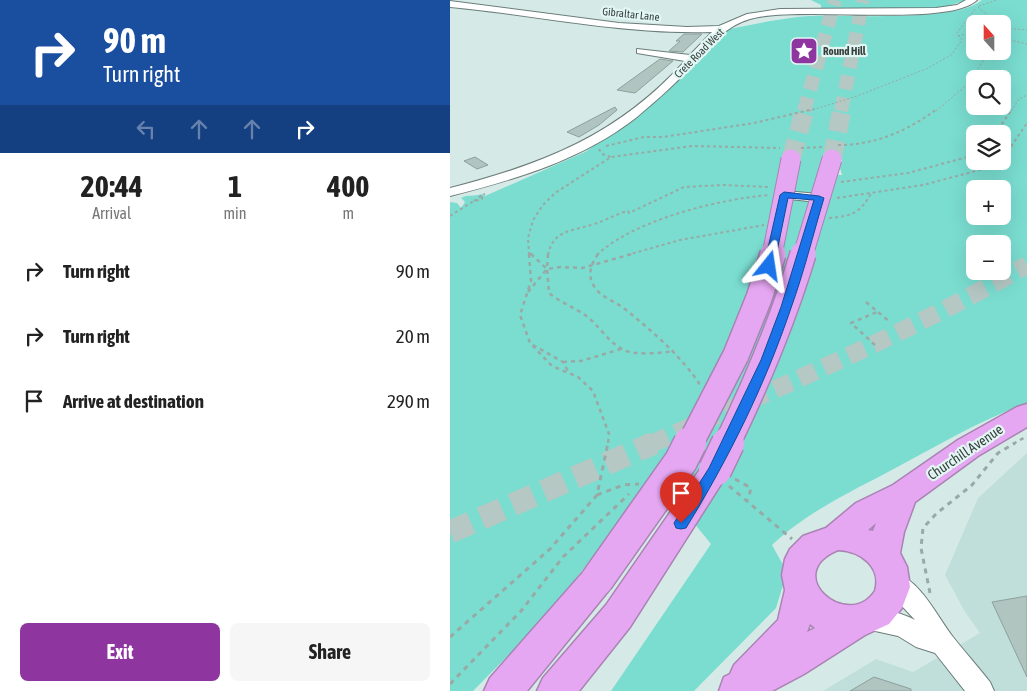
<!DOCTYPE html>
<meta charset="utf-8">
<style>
body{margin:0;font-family:"Asap Condensed",sans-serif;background:#f6f6f6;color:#222;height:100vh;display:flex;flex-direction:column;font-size:19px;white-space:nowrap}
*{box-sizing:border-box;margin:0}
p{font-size:16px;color:#767676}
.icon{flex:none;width:28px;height:28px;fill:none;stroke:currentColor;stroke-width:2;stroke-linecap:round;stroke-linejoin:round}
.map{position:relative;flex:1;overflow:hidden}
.details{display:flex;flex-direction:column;background:#fff;width:450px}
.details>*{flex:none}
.hud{background:#1a4fa0;color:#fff;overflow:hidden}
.needle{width:32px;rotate:339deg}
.buttons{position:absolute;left:516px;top:15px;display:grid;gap:10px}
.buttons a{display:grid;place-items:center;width:45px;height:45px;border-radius:8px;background:#fff;box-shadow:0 5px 20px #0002;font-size:25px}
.pin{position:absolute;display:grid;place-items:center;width:42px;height:42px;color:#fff;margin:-51px -21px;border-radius:50% 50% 50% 0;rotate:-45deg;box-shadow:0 0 5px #0007}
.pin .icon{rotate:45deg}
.me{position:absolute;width:55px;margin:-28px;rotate:15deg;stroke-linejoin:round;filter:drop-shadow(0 0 4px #0008)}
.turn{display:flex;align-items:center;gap:18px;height:105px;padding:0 20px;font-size:22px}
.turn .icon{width:65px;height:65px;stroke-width:2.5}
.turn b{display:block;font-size:35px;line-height:42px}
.lanes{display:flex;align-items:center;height:48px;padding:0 20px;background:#0003;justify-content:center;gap:25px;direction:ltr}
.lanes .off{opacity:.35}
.eta{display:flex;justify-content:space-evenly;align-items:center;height:85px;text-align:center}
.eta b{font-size:30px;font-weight:700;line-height:35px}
.action{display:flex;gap:10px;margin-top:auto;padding:10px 20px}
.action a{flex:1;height:58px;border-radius:8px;background:#8f35a0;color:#fff;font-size:20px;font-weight:700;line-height:58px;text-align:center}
.action a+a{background:#f6f6f6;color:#222}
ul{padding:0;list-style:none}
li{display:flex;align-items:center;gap:15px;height:65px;padding:0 20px}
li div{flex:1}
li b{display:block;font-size:19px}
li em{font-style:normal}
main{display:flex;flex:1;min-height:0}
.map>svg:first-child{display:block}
</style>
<main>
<section class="details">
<div class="hud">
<div class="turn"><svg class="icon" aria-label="right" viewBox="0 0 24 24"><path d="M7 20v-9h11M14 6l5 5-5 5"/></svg><div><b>90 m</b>Turn right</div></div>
<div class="lanes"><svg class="icon off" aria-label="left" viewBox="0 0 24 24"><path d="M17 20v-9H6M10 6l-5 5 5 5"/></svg><svg class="icon off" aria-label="ahead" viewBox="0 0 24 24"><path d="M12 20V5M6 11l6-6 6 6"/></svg><svg class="icon off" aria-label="ahead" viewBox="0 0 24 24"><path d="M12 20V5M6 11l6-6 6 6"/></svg><svg class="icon" aria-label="right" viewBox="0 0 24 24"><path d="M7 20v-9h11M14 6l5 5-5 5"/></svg></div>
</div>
<div class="eta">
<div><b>20:44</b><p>Arrival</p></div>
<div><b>1</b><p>min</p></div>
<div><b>400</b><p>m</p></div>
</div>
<ul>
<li><svg class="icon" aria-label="right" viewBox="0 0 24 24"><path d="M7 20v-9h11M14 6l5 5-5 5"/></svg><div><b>Turn right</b></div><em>90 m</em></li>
<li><svg class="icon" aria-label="right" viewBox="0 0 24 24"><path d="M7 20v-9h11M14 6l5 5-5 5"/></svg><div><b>Turn right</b></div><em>20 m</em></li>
<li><svg class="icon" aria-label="arrive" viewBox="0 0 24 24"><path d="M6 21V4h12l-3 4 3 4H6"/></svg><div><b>Arrive at destination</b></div><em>290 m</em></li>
</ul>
<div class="action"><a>Exit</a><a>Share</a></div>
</section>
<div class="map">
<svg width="577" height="691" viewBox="0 0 577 691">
<rect width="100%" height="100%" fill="#d5eae6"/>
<!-- built -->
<path fill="#c1dfda" d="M577,453V691H373L426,659L463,672L530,633L515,612L495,575L528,498Z"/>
<!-- green -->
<path fill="#7addd0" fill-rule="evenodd" d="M361,0H517L491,8H371V5Z
M532,0H577V403C533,419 492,443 451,465C407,489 359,510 322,545L337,572L326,608L244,691H161L261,544L205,475L99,614L23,691H0V202L7,203L11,208L15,202L11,198C18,194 24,197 32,194L35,196L135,152L164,132L256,55L271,35L279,29C305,24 332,18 359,16C398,14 505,23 532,0ZM525,24H552V51H525ZM525,79H552V106H525ZM525,134H552V161H525ZM376,157L392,159L390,168L392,175H368ZM525,189H552V216H525ZM525,244H552V271H525Z"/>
<!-- building -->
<path fill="#b0c4c0" stroke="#8da09d" d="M234,34H252L233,52L219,51L230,41H226Z
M210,59L223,61L185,93L167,90Z
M165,107L167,110L149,125L129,137L117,132Z
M25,157L38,165L27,169L14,161Z
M577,596V677L542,602Z
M424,677L461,689V691H400Z"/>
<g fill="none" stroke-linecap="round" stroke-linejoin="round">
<!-- minor-tunnel-far1 -->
<path stroke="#b5c8c4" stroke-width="18" stroke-dasharray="18 9" stroke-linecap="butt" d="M201,444C328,388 456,334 577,265"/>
<!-- minor-tunnel -->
<path stroke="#b5c8c4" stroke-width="23" stroke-dasharray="23 11" stroke-linecap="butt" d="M0,532L204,443"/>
<!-- highway-tunnel-far1 -->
<path stroke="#b5c8c4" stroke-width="14" stroke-dasharray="14 8" stroke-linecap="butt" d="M354,111L385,0
M391,111L413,0"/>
<!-- highway-tunnel -->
<path stroke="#b5c8c4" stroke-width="19" stroke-dasharray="19 9" stroke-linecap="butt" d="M341,159L355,109
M382,159L392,109"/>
<defs>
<path id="minor" d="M516,0H527C498,28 350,5 300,19C270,28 254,53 234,74C220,89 203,103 187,117C132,160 67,179 0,196V188C94,164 168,135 235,61L187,53V49L240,55L262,32C174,35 87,15 0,7V1L169,23L237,27L269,26L297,14L330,9L486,8L507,5Z
M334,191L369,194L376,198L369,202L329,198L327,195L329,192Z
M444,572C472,582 486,615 503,637C515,652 528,667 540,682L544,691H515L485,653L466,647L448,636L407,627L404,619L407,611C423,605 450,612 465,620L436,589L432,582L436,575Z"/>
<path id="highway" d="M577,404V427L528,456L465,502L454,532L450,553L457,567L460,587L452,608L439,624L415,635L354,674L322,691H269L274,677L280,674L284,665L328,620L335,590L332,575L335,559L340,549L353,536L376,528L406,503L443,485L508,440L567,407ZM426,523L423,531L418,530ZM388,550C411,551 432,567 425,591C398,632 330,574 388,550ZM360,624L365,628L357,632Z
M265,459L275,462L280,470L180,627L129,691H87L93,678L156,605L255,462Z
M147,565L159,570L164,580L159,590L77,691H34L40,678L135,570Z"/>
</defs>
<!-- minor casing -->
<use href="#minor" stroke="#6b7d7a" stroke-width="2"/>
<!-- highway casing -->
<use href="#highway" stroke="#a983b3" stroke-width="3"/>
<!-- path-far3 -->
<path stroke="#99a9a6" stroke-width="1" stroke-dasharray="2 2" stroke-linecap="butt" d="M529,6L547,0
M528,7L546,22L545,24
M552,28L577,30
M508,36L525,32
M552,38L577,44
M552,50L555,46L554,42L557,40
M359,111L407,96L476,69L501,55L512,40L507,33L525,9
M486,111L518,84L537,55L551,51
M561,111L569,99L577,95"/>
<!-- path-far2 -->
<path stroke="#99a9a6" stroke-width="2" stroke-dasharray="3 3" stroke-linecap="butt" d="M545,134L562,109
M388,145C426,145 457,131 487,109
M156,146L194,137H213L304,123L364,109
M351,148L373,147
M149,149L152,154L161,157
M552,154L560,148L577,123
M391,182L458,173L525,155
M387,198L473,185L537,168L544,161
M24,201L32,195
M0,216L22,202L32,199V195L35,194
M379,218C403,216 410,213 422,192
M80,253L82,255
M79,255L78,238L83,220L93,205L105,193L161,157L242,146L330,148
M98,255C103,229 124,231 144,224C154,221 163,216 174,212L178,211L179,213L234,187L273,185L320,187
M147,255C183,220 270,199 319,195
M177,255L230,240L314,225"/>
<!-- path-far1 -->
<path stroke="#99a9a6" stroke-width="2.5" stroke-dasharray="4 4" stroke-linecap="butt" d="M79,254L81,281L70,315L80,343L102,366L128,377L143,391L159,434L158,444
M81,254L97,269
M98,254L97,268L99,293C110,302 123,307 135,315C148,324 157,341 172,349C183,356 211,353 224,351
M148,254C141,264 137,275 144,286C151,298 165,301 175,309C203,332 228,353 249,383L248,387
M78,292L97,269L111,267L132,268L182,254
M416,302L440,322
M83,345L113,362L118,371
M425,345L401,323L427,312
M113,362L131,361L171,349
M563,444L577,436"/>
<!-- path -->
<path stroke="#99a9a6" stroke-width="3" stroke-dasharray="5 5" stroke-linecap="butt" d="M285,479L301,488L298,500
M279,486L342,539
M147,495L173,485L189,484
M480,593L471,548L473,528L486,514L522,485L548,453L565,443
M0,637L100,549L147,495L158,443
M0,684L71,611L113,557L179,494"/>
<!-- minor -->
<use href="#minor" fill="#fff" fill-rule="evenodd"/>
<!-- highway -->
<use href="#highway" fill="#e6a7f2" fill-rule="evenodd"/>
<defs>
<path id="highway-bridge-far2" d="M322,255L341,159
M353,255L382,159"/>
<path id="highway-bridge-far1" d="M240,444L286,355L309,298L323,254
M277,444C307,382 333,320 353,254"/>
<path id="highway-bridge" d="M265,470L278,443
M147,580L231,461L240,443"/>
</defs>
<!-- highway-bridge-far2 casing -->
<use href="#highway-bridge-far2" stroke="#a983b3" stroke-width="21" stroke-linecap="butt"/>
<!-- highway-bridge-far1 casing -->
<use href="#highway-bridge-far1" stroke="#a983b3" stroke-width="28" stroke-linecap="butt"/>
<!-- highway-bridge casing -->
<use href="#highway-bridge" stroke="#a983b3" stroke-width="35" stroke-linecap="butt"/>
<!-- highway-bridge-far2 -->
<use href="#highway-bridge-far2" stroke="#e6a7f2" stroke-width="19"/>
<!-- highway-bridge-far1 -->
<use href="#highway-bridge-far1" stroke="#e6a7f2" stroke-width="25"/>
<!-- highway-bridge -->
<use href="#highway-bridge" stroke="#e6a7f2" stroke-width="32"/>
</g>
<!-- route -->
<path fill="#1a73e8" stroke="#114b97" d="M334,192L369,196L374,198C363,235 354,272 341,308C315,385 279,458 236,528L231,529L226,528L224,523L259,468L311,360L331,307L364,200L338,198L324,266L322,268H315L314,266L330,195Z"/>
<!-- icons -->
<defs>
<symbol id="sight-square" viewBox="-11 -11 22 22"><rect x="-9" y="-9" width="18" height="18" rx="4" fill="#8f35a0" stroke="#e2f7f3"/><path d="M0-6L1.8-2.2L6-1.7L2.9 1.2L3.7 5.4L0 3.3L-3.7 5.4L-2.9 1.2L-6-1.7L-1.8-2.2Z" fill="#fff"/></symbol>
</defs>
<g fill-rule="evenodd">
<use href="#sight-square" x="338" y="35" width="32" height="32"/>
</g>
<g text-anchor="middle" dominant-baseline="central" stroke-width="4.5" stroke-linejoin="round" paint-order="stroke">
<!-- far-street labels -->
<g font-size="11" fill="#373f3d" stroke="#e2f7f3">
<text transform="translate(181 14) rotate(6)">Gibraltar Lane</text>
<text transform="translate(249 53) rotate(-45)">Crete Road West</text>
</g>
<!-- far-poi labels -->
<g font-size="11" font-weight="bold" fill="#373f3d" stroke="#e2f7f3" text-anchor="start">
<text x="373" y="51">Round Hill</text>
</g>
<!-- street labels -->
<g font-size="14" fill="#373f3d" stroke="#e2f7f3">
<text transform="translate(515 452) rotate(-34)">Churchill Avenue</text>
</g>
</g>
</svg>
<div class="buttons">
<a><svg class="needle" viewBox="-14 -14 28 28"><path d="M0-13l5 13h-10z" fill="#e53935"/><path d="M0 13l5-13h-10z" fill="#767676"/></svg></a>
<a><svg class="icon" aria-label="search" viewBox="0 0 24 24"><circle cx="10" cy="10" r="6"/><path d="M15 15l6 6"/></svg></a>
<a><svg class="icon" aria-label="layers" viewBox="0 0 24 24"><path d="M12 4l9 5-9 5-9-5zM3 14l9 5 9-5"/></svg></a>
<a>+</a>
<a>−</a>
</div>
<div class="pin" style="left:231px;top:523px;background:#d93025"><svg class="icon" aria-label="arrive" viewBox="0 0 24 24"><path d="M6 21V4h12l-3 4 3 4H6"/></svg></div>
<svg class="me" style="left:319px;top:266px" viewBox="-20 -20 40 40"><path d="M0-17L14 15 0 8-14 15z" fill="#1a73e8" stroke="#fff" stroke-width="4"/></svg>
</div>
</main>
